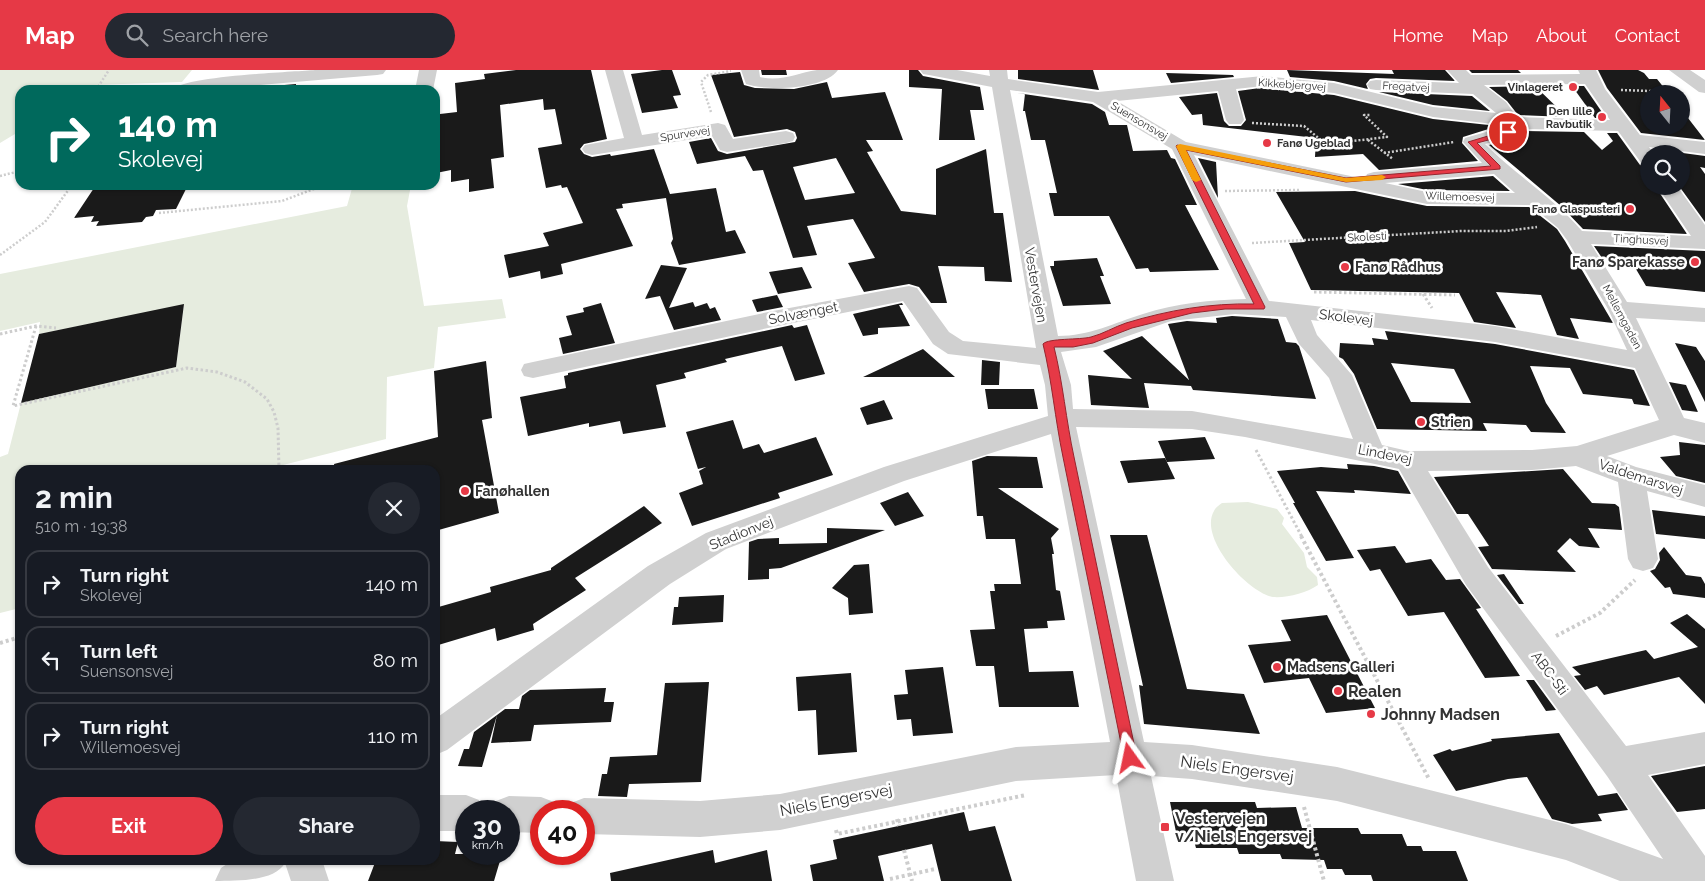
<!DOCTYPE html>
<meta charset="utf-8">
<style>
body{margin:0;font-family:Raleway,sans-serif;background:#242831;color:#f1f3f6;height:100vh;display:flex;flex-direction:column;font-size:19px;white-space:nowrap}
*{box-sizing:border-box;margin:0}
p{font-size:16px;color:#9ea1a6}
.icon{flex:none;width:28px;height:28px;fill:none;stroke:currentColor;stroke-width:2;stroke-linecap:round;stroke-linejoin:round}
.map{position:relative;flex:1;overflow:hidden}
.drawer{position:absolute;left:15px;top:395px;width:425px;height:400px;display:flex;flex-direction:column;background:#171b24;border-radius:15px;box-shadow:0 1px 4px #0004}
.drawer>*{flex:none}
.guide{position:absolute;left:15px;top:15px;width:425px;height:105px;border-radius:15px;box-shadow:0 1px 4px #0004;background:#00695c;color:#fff;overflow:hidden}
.needle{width:32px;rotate:342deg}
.controls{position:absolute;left:1640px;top:15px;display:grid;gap:10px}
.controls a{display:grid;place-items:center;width:50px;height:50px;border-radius:50%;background:#171b24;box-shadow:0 1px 4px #0004;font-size:25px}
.speed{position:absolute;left:455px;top:730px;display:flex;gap:10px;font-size:25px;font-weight:700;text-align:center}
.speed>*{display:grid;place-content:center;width:65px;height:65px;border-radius:50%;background:#171b24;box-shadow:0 1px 4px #0004;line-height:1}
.speed small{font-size:12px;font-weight:400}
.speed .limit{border:8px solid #d22;background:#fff;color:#111}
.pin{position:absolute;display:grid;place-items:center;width:42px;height:42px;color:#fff;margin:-21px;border:2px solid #fff;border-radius:50%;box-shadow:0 1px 5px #0007}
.me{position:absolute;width:55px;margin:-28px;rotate:348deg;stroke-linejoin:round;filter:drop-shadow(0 0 4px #0008)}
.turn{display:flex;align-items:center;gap:18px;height:105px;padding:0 20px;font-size:22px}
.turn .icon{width:65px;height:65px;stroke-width:2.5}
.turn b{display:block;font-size:35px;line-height:42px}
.round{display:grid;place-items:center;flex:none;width:52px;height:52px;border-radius:26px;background:#242831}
.summary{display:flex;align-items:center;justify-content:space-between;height:85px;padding:0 20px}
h1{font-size:30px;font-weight:700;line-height:38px}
.cta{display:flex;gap:10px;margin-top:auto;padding:10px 20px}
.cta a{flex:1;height:58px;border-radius:30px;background:#e63946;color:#fff;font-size:20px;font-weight:700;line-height:58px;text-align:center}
.cta a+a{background:#242831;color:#f1f3f6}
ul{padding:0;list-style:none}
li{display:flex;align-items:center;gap:15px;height:68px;margin:0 10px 8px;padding:0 10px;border:2px solid #363941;border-radius:15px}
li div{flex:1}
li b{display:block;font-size:19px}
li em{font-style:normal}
header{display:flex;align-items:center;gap:30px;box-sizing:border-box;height:70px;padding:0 25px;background:#e63946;color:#fff}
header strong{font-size:24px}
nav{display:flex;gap:28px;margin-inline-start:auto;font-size:18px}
.search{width:350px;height:45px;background:#242831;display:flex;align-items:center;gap:12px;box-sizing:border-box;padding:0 18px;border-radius:28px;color:#9ea1a6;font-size:19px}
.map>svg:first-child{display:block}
</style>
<header>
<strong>Map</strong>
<div class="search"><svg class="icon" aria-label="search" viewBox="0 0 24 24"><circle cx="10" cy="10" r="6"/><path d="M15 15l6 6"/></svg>Search here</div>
<nav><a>Home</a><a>Map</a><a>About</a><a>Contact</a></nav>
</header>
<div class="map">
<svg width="1705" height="811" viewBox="0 0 1705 811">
<rect width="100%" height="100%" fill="#fff"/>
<!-- green -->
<path fill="#e6ecdf" d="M0,0H192L182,12L93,15L84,20H20V61L0,73Z
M353,115H411L407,136L424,236L502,229L506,248L438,257L434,298L387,307L386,369L283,395L276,400H20V538L0,543V387L8,384L21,333L176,297L184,235L39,264L40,252L0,261V204L347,136Z
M1248,432L1277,439L1284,448L1282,454L1304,483L1307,497L1317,507L1318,515C1307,523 1287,528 1273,527C1248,523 1198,468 1214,441C1215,438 1219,435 1222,433Z"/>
<!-- building -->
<path fill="#1a1a1a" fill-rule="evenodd" d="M516,0H591L607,69L584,74L580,79L584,84L592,87L610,84L611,86L654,79L670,124L716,118L726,162L735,160L746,183L679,195L671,173L673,169L666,128L622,134L623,138L616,139L633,176L561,194L563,204L541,209L540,201L509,208L504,185L549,176L543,163L583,153L567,117L562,118L561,115L546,118L538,78L562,74L555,39L544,40L543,29L500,35L504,87L491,89L494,118L469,122V109L451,112V100L436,103L437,73H440V44L457,42L455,13L485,9L484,4Z
M662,0H672L681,25L673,26L678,38L642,43L631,4Z
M761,0H786L787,5H762Z
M909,0H918L923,6L980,17L984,40H970L975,70H939L942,19L909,17Z
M1018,0H1093L1099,20L1018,9Z
M1287,0L1394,4L1392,0H1445L1455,11L1376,8L1370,9L1366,14L1368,19L1334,11L1290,7Z
M1469,0H1518L1521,3H1472Z
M1598,0H1638L1644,3L1649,9H1657L1669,24H1649V56H1681V39L1705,70L1641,63L1607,18Z
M740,2L744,15L755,18L794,19L827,12L832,28L885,22L903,70H866L873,81L867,82L901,141L936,145V99L986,79L994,143H1003L1012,212L985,211L984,197L938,196L947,233H931L919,217L909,214L864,222L848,193L875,188L853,149L807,156L817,185L793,188L763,100L753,101L745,86L697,94L689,72L711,68L718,81L727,84L795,72L797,68L795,62L787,59L734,67L711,5ZM836,88L855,123L805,130L793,97Z
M1166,3L1233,5L1234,7L1171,13Z
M296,14V20H260L261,17Z
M1535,16L1567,47L1518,45L1507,31L1489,17Z
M1572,16H1584L1606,48H1595Z
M1260,18L1334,25L1433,49L1498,56L1463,67L1462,73L1478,91L1379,100L1363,84L1315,87L1316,68L1203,55L1202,44L1192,45L1179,27L1217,23L1224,51L1229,56H1241L1246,50L1238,21Z
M1379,22L1472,26L1490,41L1433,35Z
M1017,23L1092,34L1105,42L1109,55H1127L1133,81L1167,80L1171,88L1175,89L1197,135H1185L1219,200L1150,202L1148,198L1136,199L1109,146H1054L1049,123H1057L1045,70H1031L1025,41H1023L1025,24Z
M1520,61L1584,62L1602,80L1613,71L1607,63H1617L1640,95L1649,98V116H1655L1687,164L1583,159L1561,136L1489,75L1515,68Z
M1653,79L1705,86V98L1700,97L1705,104V152L1679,116H1681V84H1656Z
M1198,88L1216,92L1218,128Z
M1493,106L1510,121L1427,120L1398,114Z
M96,115H188L176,139L156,140L153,146L146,147L142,152L96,156L99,151L91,152L94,146L74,148Z
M1355,121L1427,136L1529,137L1557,159L1565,171L1613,253L1570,248L1579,269L1557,265L1541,225L1496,222L1516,258L1474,252L1459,223L1311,220L1289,173L1305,172L1276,122Z
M1594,176L1705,181V222L1646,216L1630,189L1602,188Z
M1097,188L1104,206H1100L1111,234L1063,236L1050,196H1054V191Z
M661,195L687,198L669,238L693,232L695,237L707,233L710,239L715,237L721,250L674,260L660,226L645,229Z
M802,197L812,218L778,224L769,202Z
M777,225L783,237L757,242L752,230Z
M601,233L615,273L563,284L559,268L572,265L566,246L584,242L583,238Z
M902,233L903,235H899L910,256L878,258V264L863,266L853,244Z
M184,234L176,297L21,333L39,264Z
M1232,246L1278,249L1286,272L1296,273L1299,276L1316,329L1193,320L1191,316L1144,313L1149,338L1091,335L1088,305L1132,309L1103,281L1142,266L1189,310L1168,254L1187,251L1217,253L1216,248Z
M792,255L794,258L807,255L825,304L795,311L782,276L725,289L727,292L684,303L686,308L656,315L666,357L623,364L620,351L589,357V353L528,366L520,327L566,318L564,306L568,305V303Z
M1385,261L1495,274L1634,300L1650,336L1634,334L1632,329L1583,324L1570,298L1530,296L1546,333L1566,363L1531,362L1526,355L1483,353L1487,361L1377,359L1354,304L1343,289L1339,287L1340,273L1374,275L1372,268L1388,270ZM1391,293L1454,299L1471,333L1411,332Z
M1675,273L1696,277L1705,291V332Z
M923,279L955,307H863Z
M982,290L1000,292L999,315H981Z
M486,291L492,348L482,350L499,443L435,461V400H335L334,394L438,367L434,301Z
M1669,312L1686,315L1698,342L1682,340Z
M985,319H1034L1038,339H988Z
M884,330L893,349L867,355L860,338Z
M733,350L743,379L759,374L764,383L816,367L833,405L778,423L780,428L692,456L679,423L703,414L699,401L706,397L698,399L686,362Z
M1205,367L1215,389L1167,392L1158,371Z
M1679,372L1705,375V413L1676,406L1660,387L1680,385Z
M987,386L1037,387L1043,418H998L1059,459L1051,468L1054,484H1052L1056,520L1060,521L1065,550L1047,551L1048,558L1024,559L1029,602L1073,601L1079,637H999L994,596H976L970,560L995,559L990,521H995L994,514H1021L1015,469H986L983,446H977L972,391Z
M1165,388L1175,409L1128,413L1120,391Z
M1347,394L1374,396L1398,401L1411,424L1354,420L1355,423L1316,421L1354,488L1326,491L1293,433H1295L1277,401L1321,397L1348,399Z
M1563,399L1592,433L1615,434L1619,437L1622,460L1588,458L1600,478L1579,476L1570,468L1557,481L1576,502L1492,499L1478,477L1489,476L1468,444H1457L1434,407Z
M908,422L924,446L895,456L880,433Z
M644,436L662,453L575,508L586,520L533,554L534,560L497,571L495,558L435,576V538L491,522L490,517L551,500V498Z
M1652,440L1705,446V469L1656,464Z
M827,458L885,460L781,498L769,499V509L748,510L749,472L758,469L779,468V474L827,473Z
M1110,465H1147L1187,619L1244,624L1260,664L1144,654L1139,615L1143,616Z
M1395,476L1406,493L1431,489L1446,510L1460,509L1481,538L1476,539L1520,606L1485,608L1444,542L1408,546L1380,499L1370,501L1357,480Z
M1664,477L1686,505L1701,507L1705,514V528L1673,524L1670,517L1665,518L1650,501L1655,499L1660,490L1659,483Z
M869,494L873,543L849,545L848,528L832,518L854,495Z
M1504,504L1524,534H1519L1497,505Z
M724,525L723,552L672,555L674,537H678L679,527Z
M1687,544L1705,559V634L1679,607L1604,625L1597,616L1585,620L1574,606L1581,605L1572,597L1646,580L1654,589L1698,577L1670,553Z
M1327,545L1375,638L1326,643L1309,608L1264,613L1248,575L1291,571L1281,550Z
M943,597L953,663L913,666L911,649L897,650L894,625L908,624L905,600Z
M851,603L857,682L818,685L816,640L798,641L796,607Z
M1526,610H1534L1556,640L1546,641Z
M709,612L701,712L629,714L627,727L598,726L602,704H607L610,687L657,685L665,613Z
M606,618L604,632H614L611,652L534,655L531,671L491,673L497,645L505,639H519L522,626L530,620Z
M497,645L482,697L458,696L464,679H469L474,662Z
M1559,663L1598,726L1617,723L1628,740L1598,744L1602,751L1572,754L1552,749L1527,707L1508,709L1456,721L1433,685L1450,679L1452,681L1492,671L1491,669Z
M1705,696V739L1677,742L1651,706Z
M1170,732H1255L1257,738L1296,737L1302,758H1358L1361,764H1402L1407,776H1421L1423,781H1456L1468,811H1373L1371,805H1345L1342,799H1327L1324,790L1282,789L1280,784H1239L1237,778H1196L1194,771L1178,772Z
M964,742L969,761L995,756L1012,811H941L932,774L878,786L884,811H813L810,795L837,789L833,770Z
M435,771L458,772L455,784H502L494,811H368L376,790H435Z
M713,780L715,793L767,780L772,811H611L610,803Z"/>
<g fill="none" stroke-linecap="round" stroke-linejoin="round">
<!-- path-far2 -->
<path stroke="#cdcdcd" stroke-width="2.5" stroke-dasharray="2 2" stroke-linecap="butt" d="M96,20L109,0
M114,20L161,18
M1621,20L1679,22
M711,42L701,12L708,5L731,1
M1252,53L1304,56L1322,71H1353L1387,67L1364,45H1370
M1368,70L1393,89
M1384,83L1454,72
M0,106L20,101
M1225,121L1299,120
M159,143L282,131L319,117L337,115
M1252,173L1461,161H1506L1537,157
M0,185L45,152L72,115"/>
<!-- path-far1 -->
<path stroke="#cdcdcd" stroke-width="3" stroke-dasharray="2.5 2.5" stroke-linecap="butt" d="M1314,222L1455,225
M1423,224L1432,238
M36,256L13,336L187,298L217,302L245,312L267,329L274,342L278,358L279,400
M0,264L36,256L56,258
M1256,380L1302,467"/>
<!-- path -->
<path stroke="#cdcdcd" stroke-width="4" stroke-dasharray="3 3" stroke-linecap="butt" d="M1301,466L1429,709
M1556,566L1600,543L1635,510
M0,573L20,567
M1304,737L1324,811
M897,749L899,756
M836,760L837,764L1026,725
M904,780L912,811
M890,809L935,799"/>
<!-- minor -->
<path fill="#d0d0d0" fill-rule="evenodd" d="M315,0H386L383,4L377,5L201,20H172C182,6 293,2 315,0Z
M419,0H437L433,20H415Z
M605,0H623L642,65L718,53L725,55L733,69L786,61L793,63L795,67L793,71L786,73L727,82L720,80L712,66L592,85L585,83L582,79L585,75L624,68Z
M741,0H759L760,7C781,12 797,3 817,0C823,0 831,0 838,0C824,20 766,21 746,14Z
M920,0H957L990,6L989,0H1007L1008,9L1098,22L1263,6L1334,13L1433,37L1496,43L1473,24L1376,20L1370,19L1367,15L1370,11L1376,10L1459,13L1447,0H1466L1471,5L1580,4L1578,0H1596L1605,19L1640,65L1705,72V84L1649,77L1654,84H1649V96L1642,94L1618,61L1519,59L1515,66L1485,74C1516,105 1554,128 1582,161L1691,166L1657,116H1677L1705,155V179L1591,174L1627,232L1705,238V252L1636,248L1684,348L1705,353V373L1674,365L1607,386L1636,397L1705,415V437L1647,421L1658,489L1653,498L1643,501L1633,498L1628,489L1618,412L1576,396L1532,400L1428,401L1488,497L1626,676L1705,662V694L1648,705L1705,786V811H1620L1566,790L1337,731L1192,709L1151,706L1174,811H1136L1116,705L1016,711L780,760L700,767L584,764V741H568L571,733L584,728L700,731L780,724L1016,677L1110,672L1051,364L904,411L726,479L670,514L447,680L435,685V649L648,496L706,463L884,397L1048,346L1045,315L1040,295L948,284L933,274L903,231L773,257L533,308L524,306L521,300L524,294L533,292L773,241L909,216L917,218L949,262L963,271L1036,278L992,17L929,5L923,4ZM1585,14L1610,50L1517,47L1506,32L1484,15ZM1263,16L1334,23L1433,47L1502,55L1500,58L1465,68L1463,72L1482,93L1374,102L1367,104L1365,109L1186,72L1117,31L1218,21L1226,50L1229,54H1241L1244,50L1236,19ZM1010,20L1093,32L1172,79L1246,229C1211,230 1176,233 1143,244C1114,253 1089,266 1058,266ZM1194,85L1427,134L1530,135L1558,158L1567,170L1608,239L1627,280L1495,256L1269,231ZM1494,104L1515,123L1427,122L1385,113ZM1235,244L1286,247L1299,274L1329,308L1353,369L1192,341L1073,339L1071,315L1061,282L1096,277L1171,251ZM1311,250L1495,272L1635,298L1659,350L1577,376L1532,380L1408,381L1382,375L1352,305L1317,265ZM1076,357L1192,359L1245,367L1399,399L1466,515L1607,706L1663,789L1566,754L1337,697L1192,675L1144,672Z
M1669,0H1690L1705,10V23L1699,22Z
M435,725H466L479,730L483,741H466V761H435Z
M509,726L541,727L554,732L558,741H541V763L509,762V741H492L496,731Z
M233,790H322L329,811H291L285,793C275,811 239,811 215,811L221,798Z"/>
</g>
<!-- route -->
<path fill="#e63946" stroke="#96252e" d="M1508,60L1511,61V64L1477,73L1500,96V99L1346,112L1186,80L1265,237L1264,239H1225L1192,243L1132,258L1093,273L1073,277H1054C1063,313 1066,350 1074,387L1137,688L1135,693L1130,695L1125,693L1063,387C1055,349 1052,311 1043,274C1048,268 1080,270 1091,267C1103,264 1114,257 1126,253C1169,240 1210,233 1254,234L1176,76L1177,75L1346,108L1491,96L1468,72Z"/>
<!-- slow -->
<path fill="#f59e0b" d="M1180,74L1346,108L1382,105L1386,107L1382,110L1346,112L1186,80L1201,110L1196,112L1192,110L1176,76Z"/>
<!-- markers -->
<g fill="#e63946" stroke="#fff" stroke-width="2">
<circle cx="1573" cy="17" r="5"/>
<circle cx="1602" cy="47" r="5"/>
<circle cx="1267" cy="73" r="5"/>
<circle cx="1630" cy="139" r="5"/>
<circle cx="1695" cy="192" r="5"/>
<circle cx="1345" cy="197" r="5"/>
<circle cx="1421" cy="352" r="5"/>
<circle cx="465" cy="421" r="5"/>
<circle cx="1277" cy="597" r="5"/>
<circle cx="1338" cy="621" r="5"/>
<circle cx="1371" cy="644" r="5"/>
<rect x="1160" y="752" width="10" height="10" rx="2.5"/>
</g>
<g text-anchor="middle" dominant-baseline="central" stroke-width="5" stroke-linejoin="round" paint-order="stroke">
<!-- far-street labels -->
<g font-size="11" fill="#333" stroke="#fff">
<text transform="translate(1292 15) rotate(4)">Kikkebjergvej</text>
<text transform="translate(1406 17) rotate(3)">Fregatvej</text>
<text transform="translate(1139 51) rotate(31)">Suensonsvej</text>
<text transform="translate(685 64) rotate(-9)">Spurvevej</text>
<text transform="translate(1460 127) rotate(2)">Willemoesvej</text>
<text transform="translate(1367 167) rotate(-3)">Skolesti</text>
<text transform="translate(1641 170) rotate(3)">Tinghusvej</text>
<text transform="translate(1622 247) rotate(62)">Mellemgaden</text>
</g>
<!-- far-poi labels -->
<g font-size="11" font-weight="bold" fill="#333" stroke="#fff" text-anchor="end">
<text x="1563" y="17">Vinlageret</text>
<text x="1592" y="41">Den lille<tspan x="1592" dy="13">Ravbutik</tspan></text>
<text x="1277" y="73" text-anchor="start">Fanø Ugeblad</text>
<text x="1620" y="139">Fanø Glaspusteri</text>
</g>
<!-- poi labels -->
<g font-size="14" font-weight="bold" fill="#333" stroke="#fff" text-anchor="start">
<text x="1685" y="192" text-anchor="end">Fanø Sparekasse</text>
<text x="1355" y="197">Fanø Rådhus</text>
<text x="1431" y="352">Strien</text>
<text x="475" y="421">Fanøhallen</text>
<text x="1287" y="597">Madsens Galleri</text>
</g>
<!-- street labels -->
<g font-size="14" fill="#333" stroke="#fff">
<text transform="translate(1036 215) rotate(80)">Vestervejen</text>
<text transform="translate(803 243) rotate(-11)">Solvænget</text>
<text transform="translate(1346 247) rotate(7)">Skolevej</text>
<text transform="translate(1385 384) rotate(11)">Lindevej</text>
<text transform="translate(1641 407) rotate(18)">Valdemarsvej</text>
<text transform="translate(741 463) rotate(-22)">Stadionvej</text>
<text transform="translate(1550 603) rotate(53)">ABC-Sti</text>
</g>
<!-- near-poi labels -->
<g font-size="16" font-weight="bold" fill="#333" stroke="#fff" text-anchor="start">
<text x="1348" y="621">Realen</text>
<text x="1381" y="644">Johnny Madsen</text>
<text x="1175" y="748">Vestervejen<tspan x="1175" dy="18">v/Niels Engersvej</tspan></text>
</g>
<!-- near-street labels -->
<g font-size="16" fill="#333" stroke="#fff">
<text transform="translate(1237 699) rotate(8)">Niels Engersvej</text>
<text transform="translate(836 730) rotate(-11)">Niels Engersvej</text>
</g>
</g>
</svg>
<div class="controls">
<a><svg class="needle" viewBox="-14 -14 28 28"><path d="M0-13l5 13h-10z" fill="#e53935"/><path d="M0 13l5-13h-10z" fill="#9ea1a6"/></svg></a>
<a><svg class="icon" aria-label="search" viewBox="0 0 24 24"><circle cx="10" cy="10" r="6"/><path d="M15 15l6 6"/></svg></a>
</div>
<div class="speed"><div>30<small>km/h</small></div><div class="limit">40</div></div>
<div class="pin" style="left:1508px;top:62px;background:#d93025"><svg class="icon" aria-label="arrive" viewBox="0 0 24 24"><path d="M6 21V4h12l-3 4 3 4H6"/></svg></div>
<svg class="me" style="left:1130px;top:688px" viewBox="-20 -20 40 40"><path d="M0-17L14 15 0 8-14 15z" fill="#e63946" stroke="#fff" stroke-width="4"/></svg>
<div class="guide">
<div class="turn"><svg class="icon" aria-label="right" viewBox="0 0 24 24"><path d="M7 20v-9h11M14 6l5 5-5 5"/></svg><div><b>140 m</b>Skolevej</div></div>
</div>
<section class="drawer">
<div class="summary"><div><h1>2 min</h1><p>510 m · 19:38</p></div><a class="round"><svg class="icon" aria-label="close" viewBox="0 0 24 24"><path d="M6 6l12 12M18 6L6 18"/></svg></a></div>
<ul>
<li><svg class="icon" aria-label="right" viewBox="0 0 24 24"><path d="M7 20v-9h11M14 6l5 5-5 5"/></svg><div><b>Turn right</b><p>Skolevej</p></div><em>140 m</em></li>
<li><svg class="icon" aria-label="left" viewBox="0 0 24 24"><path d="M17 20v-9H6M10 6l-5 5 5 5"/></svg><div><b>Turn left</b><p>Suensonsvej</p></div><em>80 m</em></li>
<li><svg class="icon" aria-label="right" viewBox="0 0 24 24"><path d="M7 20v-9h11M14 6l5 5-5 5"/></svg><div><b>Turn right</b><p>Willemoesvej</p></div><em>110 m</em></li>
</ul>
<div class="cta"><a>Exit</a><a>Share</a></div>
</section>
</div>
